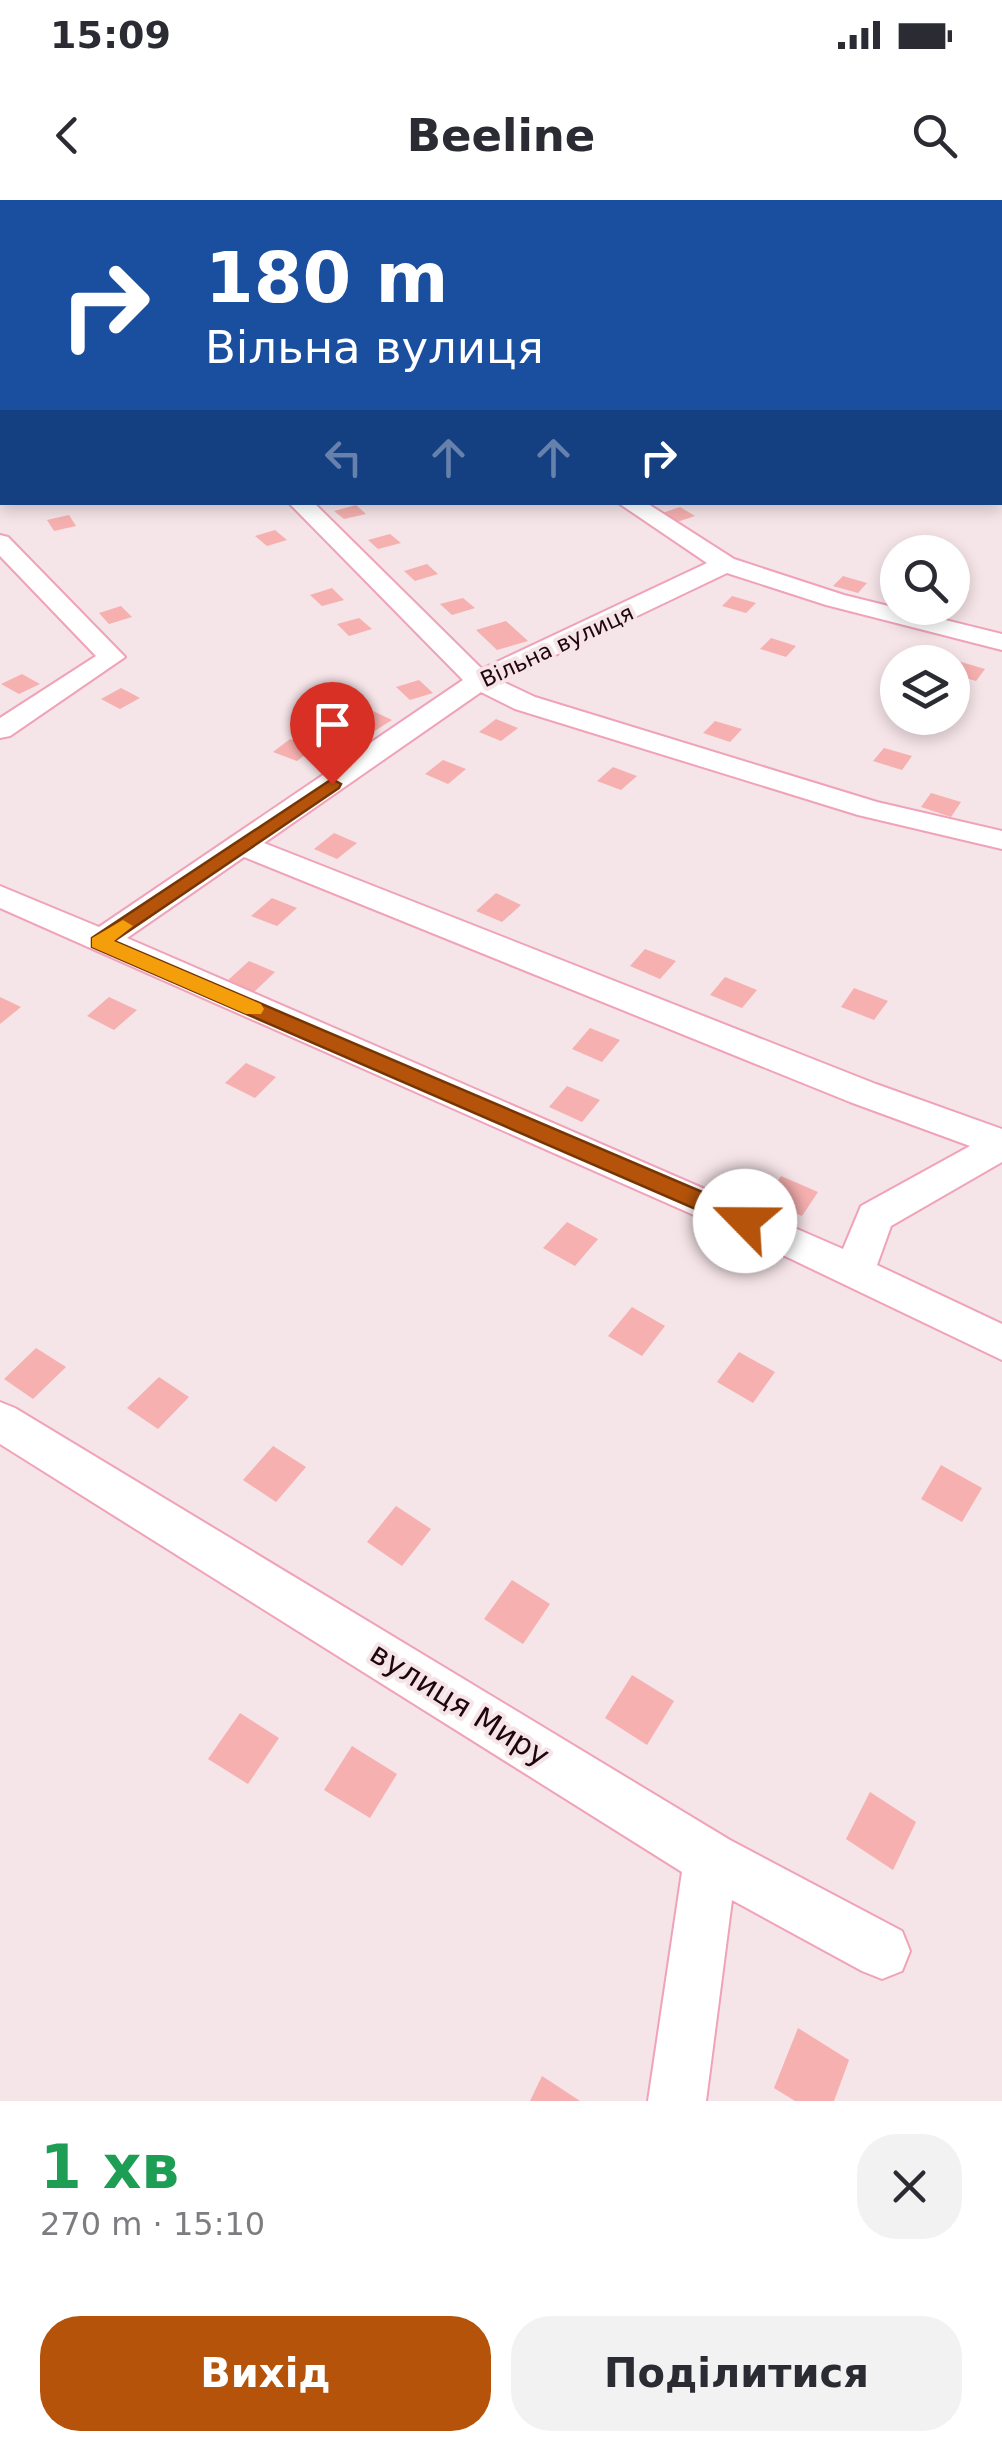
<!DOCTYPE html>
<html lang="uk">
<meta charset="utf-8">
<style>
body{margin:0;font-family:"DejaVu Sans",sans-serif;background:#f2f2f3;color:#2b2b33;height:100vh;display:flex;flex-direction:column;font-size:38px;white-space:nowrap}
*{box-sizing:border-box;margin:0}
p{font-size:32px;color:#7c7c81}
.icon{flex:none;width:55px;height:55px;fill:none;stroke:currentColor;stroke-width:2;stroke-linecap:round;stroke-linejoin:round}
.map{position:relative;height:1901px;overflow:hidden}
.panel{display:flex;flex-direction:column;background:#fff;flex:1}
.panel>*{flex:none}
.hud{position:absolute;left:0px;top:0px;width:1002px;height:305px;box-shadow:0 5px 15px #0003;background:#1a4fa0;color:#fff;overflow:hidden}
.tools{position:absolute;left:880px;top:335px;display:grid;gap:20px}
.tools a{display:grid;place-items:center;width:90px;height:90px;border-radius:50%;background:#fff;box-shadow:0 5px 15px #0003;font-size:50px}
.pin{position:absolute;display:grid;place-items:center;width:85px;height:85px;color:#fff;margin:-102px -42px;border-radius:50% 50% 50% 0;rotate:-45deg;box-shadow:0 0 10px #0007}
.pin .icon{rotate:45deg}
.me{position:absolute;width:110px;margin:-55px;rotate:293deg;stroke-linejoin:round;filter:drop-shadow(0 0 8px #0008)}
.turn{display:flex;align-items:center;gap:35px;height:210px;padding:0 40px;font-size:45px}
.turn .icon{width:130px;height:130px;stroke-width:2.5}
.turn b{display:block;font-size:70px;line-height:85px}
.lanes{display:flex;align-items:center;height:95px;padding:0 40px;background:#0003;justify-content:center;gap:50px;direction:ltr}
.lanes .off{opacity:.35}
.round{display:grid;place-items:center;flex:none;width:105px;height:105px;border-radius:40px;background:#f2f2f3}
.head{display:flex;align-items:center;justify-content:space-between;height:170px;padding:0 40px}
h1{font-size:60px;font-weight:700;line-height:75px;color:#1e9e55}
.button{display:flex;gap:20px;margin-top:auto;padding:20px 40px}
.button a{flex:1;height:115px;border-radius:40px;background:#b45309;color:#fff;font-size:40px;font-weight:700;line-height:115px;text-align:center}
.button a+a{background:#f2f2f3;color:#2b2b33}
.status{display:flex;justify-content:space-between;align-items:center;height:70px;padding:0 50px;background:#fff;direction:ltr}
.status svg{height:28px;fill:currentColor}
header{display:flex;justify-content:space-between;align-items:center;height:130px;padding:0 40px;background:#fff;font-size:45px;font-weight:700}
.map>svg:first-child{display:block}
</style>
<div class="status"><b>15:09</b><svg viewBox="0 0 49 12"><path d="M0 12V9h3v3zM5 12V6h3v6zM10 12V3h3v9zM15 12V0h3v12zM26 1h20v11H26zM47 4h2v5h-2z"/></svg></div>
<header><svg class="icon" aria-label="back" viewBox="0 0 24 24"><path d="M15 5l-7 7 7 7"/></svg>Beeline<svg class="icon" aria-label="search" viewBox="0 0 24 24"><circle cx="10" cy="10" r="6"/><path d="M15 15l6 6"/></svg></header>
<div class="map">
<svg width="1002" height="1901" viewBox="0 0 1002 1901">
<rect width="100%" height="100%" fill="#f5e4e8"/>
<!-- building -->
<path fill="#f6b0af" d="M356,305L366,314L344,319L334,311Z
M680,307L695,316L677,322L662,313Z
M69,315L76,326L54,331L47,320Z
M275,330L287,340L267,346L255,336Z
M390,334L401,343L378,349L368,340Z
M427,364L438,374L415,381L404,371Z
M843,376L867,383L858,393L833,386Z
M332,388L344,400L322,406L310,395Z
M732,396L756,403L746,413L722,406Z
M463,398L475,408L452,415L440,404Z
M121,406L132,417L109,424L99,413Z
M359,418L372,429L349,436L337,424Z
M506,421L528,441L497,450L476,430Z
M771,438L796,446L786,457L760,449Z
M958,461L985,469L976,481L952,474Z
M22,474L40,484L19,494L1,484Z
M419,480L433,493L410,500L396,487Z
M121,488L140,498L120,509L101,499Z
M371,510L392,520L360,540L339,529Z
M496,519L518,528L501,541L479,532Z
M715,521L742,529L730,542L703,533Z
M290,539L314,548L297,561L273,552Z
M884,548L912,556L902,570L873,561Z
M443,560L466,569L448,584L425,574Z
M613,567L637,576L621,590L597,581Z
M931,593L961,602L951,617L921,607Z
M334,633L357,643L337,659L314,649Z
M496,693L521,705L502,722L476,711Z
M272,698L297,708L277,726L251,716Z
M645,749L676,761L660,779L630,766Z
M249,761L275,772L253,793L227,781Z
M725,777L757,790L742,808L710,795Z
M854,788L888,801L874,820L841,807Z
M0,797L21,807L0,824Z
M109,797L137,810L114,830L87,816Z
M590,828L620,840L602,862L572,849Z
M246,863L276,877L255,898L225,883Z
M567,886L600,900L582,922L549,907Z
M781,976L818,992L802,1016L765,1000Z
M567,1022L598,1039L575,1066L543,1048Z
M632,1107L665,1126L642,1156L608,1136Z
M36,1148L66,1167L33,1199L4,1179Z
M739,1152L775,1172L753,1203L717,1182Z
M159,1177L189,1197L158,1229L127,1208Z
M273,1246L306,1267L276,1302L243,1280Z
M941,1265L982,1288L962,1322L921,1299Z
M396,1306L431,1329L402,1366L367,1342Z
M512,1380L550,1404L523,1444L484,1419Z
M632,1475L674,1501L647,1545L605,1518Z
M240,1513L279,1538L248,1584L208,1559Z
M352,1546L397,1574L370,1618L324,1590Z
M870,1592L916,1622L893,1670L846,1639Z
M798,1828L849,1860L834,1901H795L774,1888Z
M542,1876L580,1901H530Z"/>
<g fill="none" stroke-linecap="round" stroke-linejoin="round">
<defs>
<path id="street" d="M0,0H11L12,2H2V7Z
M217,0H235L236,2H219Z
M453,0H472L473,2H455Z
M681,0H701L702,2H683Z
M2,144V156L0,157V145Z
M1000,275L1002,276V290L1000,289Z
M288,302H313L482,469L707,363L617,302H645L734,359L844,395L1002,434V450L826,405L727,373L501,481L535,497L877,602L1002,631V649L858,615L515,509L481,492L264,643L876,884L1002,929V962L891,1026L877,1065L1002,1124V1160L764,1046L0,708V686L99,727L463,480ZM244,657L850,902L970,946L861,1006L843,1049L127,738Z
M0,335L8,337L125,457L10,536L0,538V518L96,456L0,356Z
M0,1202L15,1208L730,1640L902,1731L910,1751L902,1771L882,1779L862,1771L732,1700L706,1901H648L682,1672L0,1244Z"/>
</defs>
<!-- street casing -->
<use href="#street" stroke="#f0a2b9" stroke-width="4"/>
<!-- street -->
<use href="#street" fill="#fff" fill-rule="evenodd"/>
</g>
<!-- route -->
<path fill="#b45309" stroke="#753606" stroke-width="2.5" d="M332,579L341,584L339,588L114,741L754,1014L757,1021L754,1027H737L92,747V738Z"/>
<!-- slow -->
<path fill="#f59e0b" d="M123,720L133,726L114,741L261,804L264,809L261,814H246L92,747V738Z"/>
<g text-anchor="middle" dominant-baseline="central" stroke-width="8" stroke-linejoin="round" paint-order="stroke">
<!-- far-street labels -->
<g font-size="22" fill="#20050f" stroke="#f5e4e8">
<text transform="translate(557 446) rotate(-25)">Вільна вулиця</text>
</g>
<!-- near-street labels -->
<g font-size="30" fill="#20050f" stroke="#f5e4e8">
<text transform="translate(460 1504) rotate(32)">вулиця Миру</text>
</g>
</g>
</svg>
<div class="tools">
<a><svg class="icon" aria-label="search" viewBox="0 0 24 24"><circle cx="10" cy="10" r="6"/><path d="M15 15l6 6"/></svg></a>
<a><svg class="icon" aria-label="layers" viewBox="0 0 24 24"><path d="M12 4l9 5-9 5-9-5zM3 14l9 5 9-5"/></svg></a>
</div>
<div class="pin" style="left:332px;top:584px;background:#d93025"><svg class="icon" aria-label="arrive" viewBox="0 0 24 24"><path d="M6 21V4h12l-3 4 3 4H6"/></svg></div>
<svg class="me" style="left:745px;top:1021px" viewBox="-20 -20 40 40"><circle r="19" fill="#fff"/><path d="M0-13L10 11 0 6-10 11z" fill="#b45309"/></svg>
<div class="hud">
<div class="turn"><svg class="icon" aria-label="right" viewBox="0 0 24 24"><path d="M7 20v-9h11M14 6l5 5-5 5"/></svg><div><b>180 m</b>Вільна вулиця</div></div>
<div class="lanes"><svg class="icon off" aria-label="left" viewBox="0 0 24 24"><path d="M17 20v-9H6M10 6l-5 5 5 5"/></svg><svg class="icon off" aria-label="ahead" viewBox="0 0 24 24"><path d="M12 20V5M6 11l6-6 6 6"/></svg><svg class="icon off" aria-label="ahead" viewBox="0 0 24 24"><path d="M12 20V5M6 11l6-6 6 6"/></svg><svg class="icon" aria-label="right" viewBox="0 0 24 24"><path d="M7 20v-9h11M14 6l5 5-5 5"/></svg></div>
</div>
</div>
<section class="panel">
<div class="head"><div><h1>1 хв</h1><p>270 m · 15:10</p></div><a class="round"><svg class="icon" aria-label="close" viewBox="0 0 24 24"><path d="M6 6l12 12M18 6L6 18"/></svg></a></div>
<div class="button"><a>Вихід</a><a>Поділитися</a></div>
</section>
